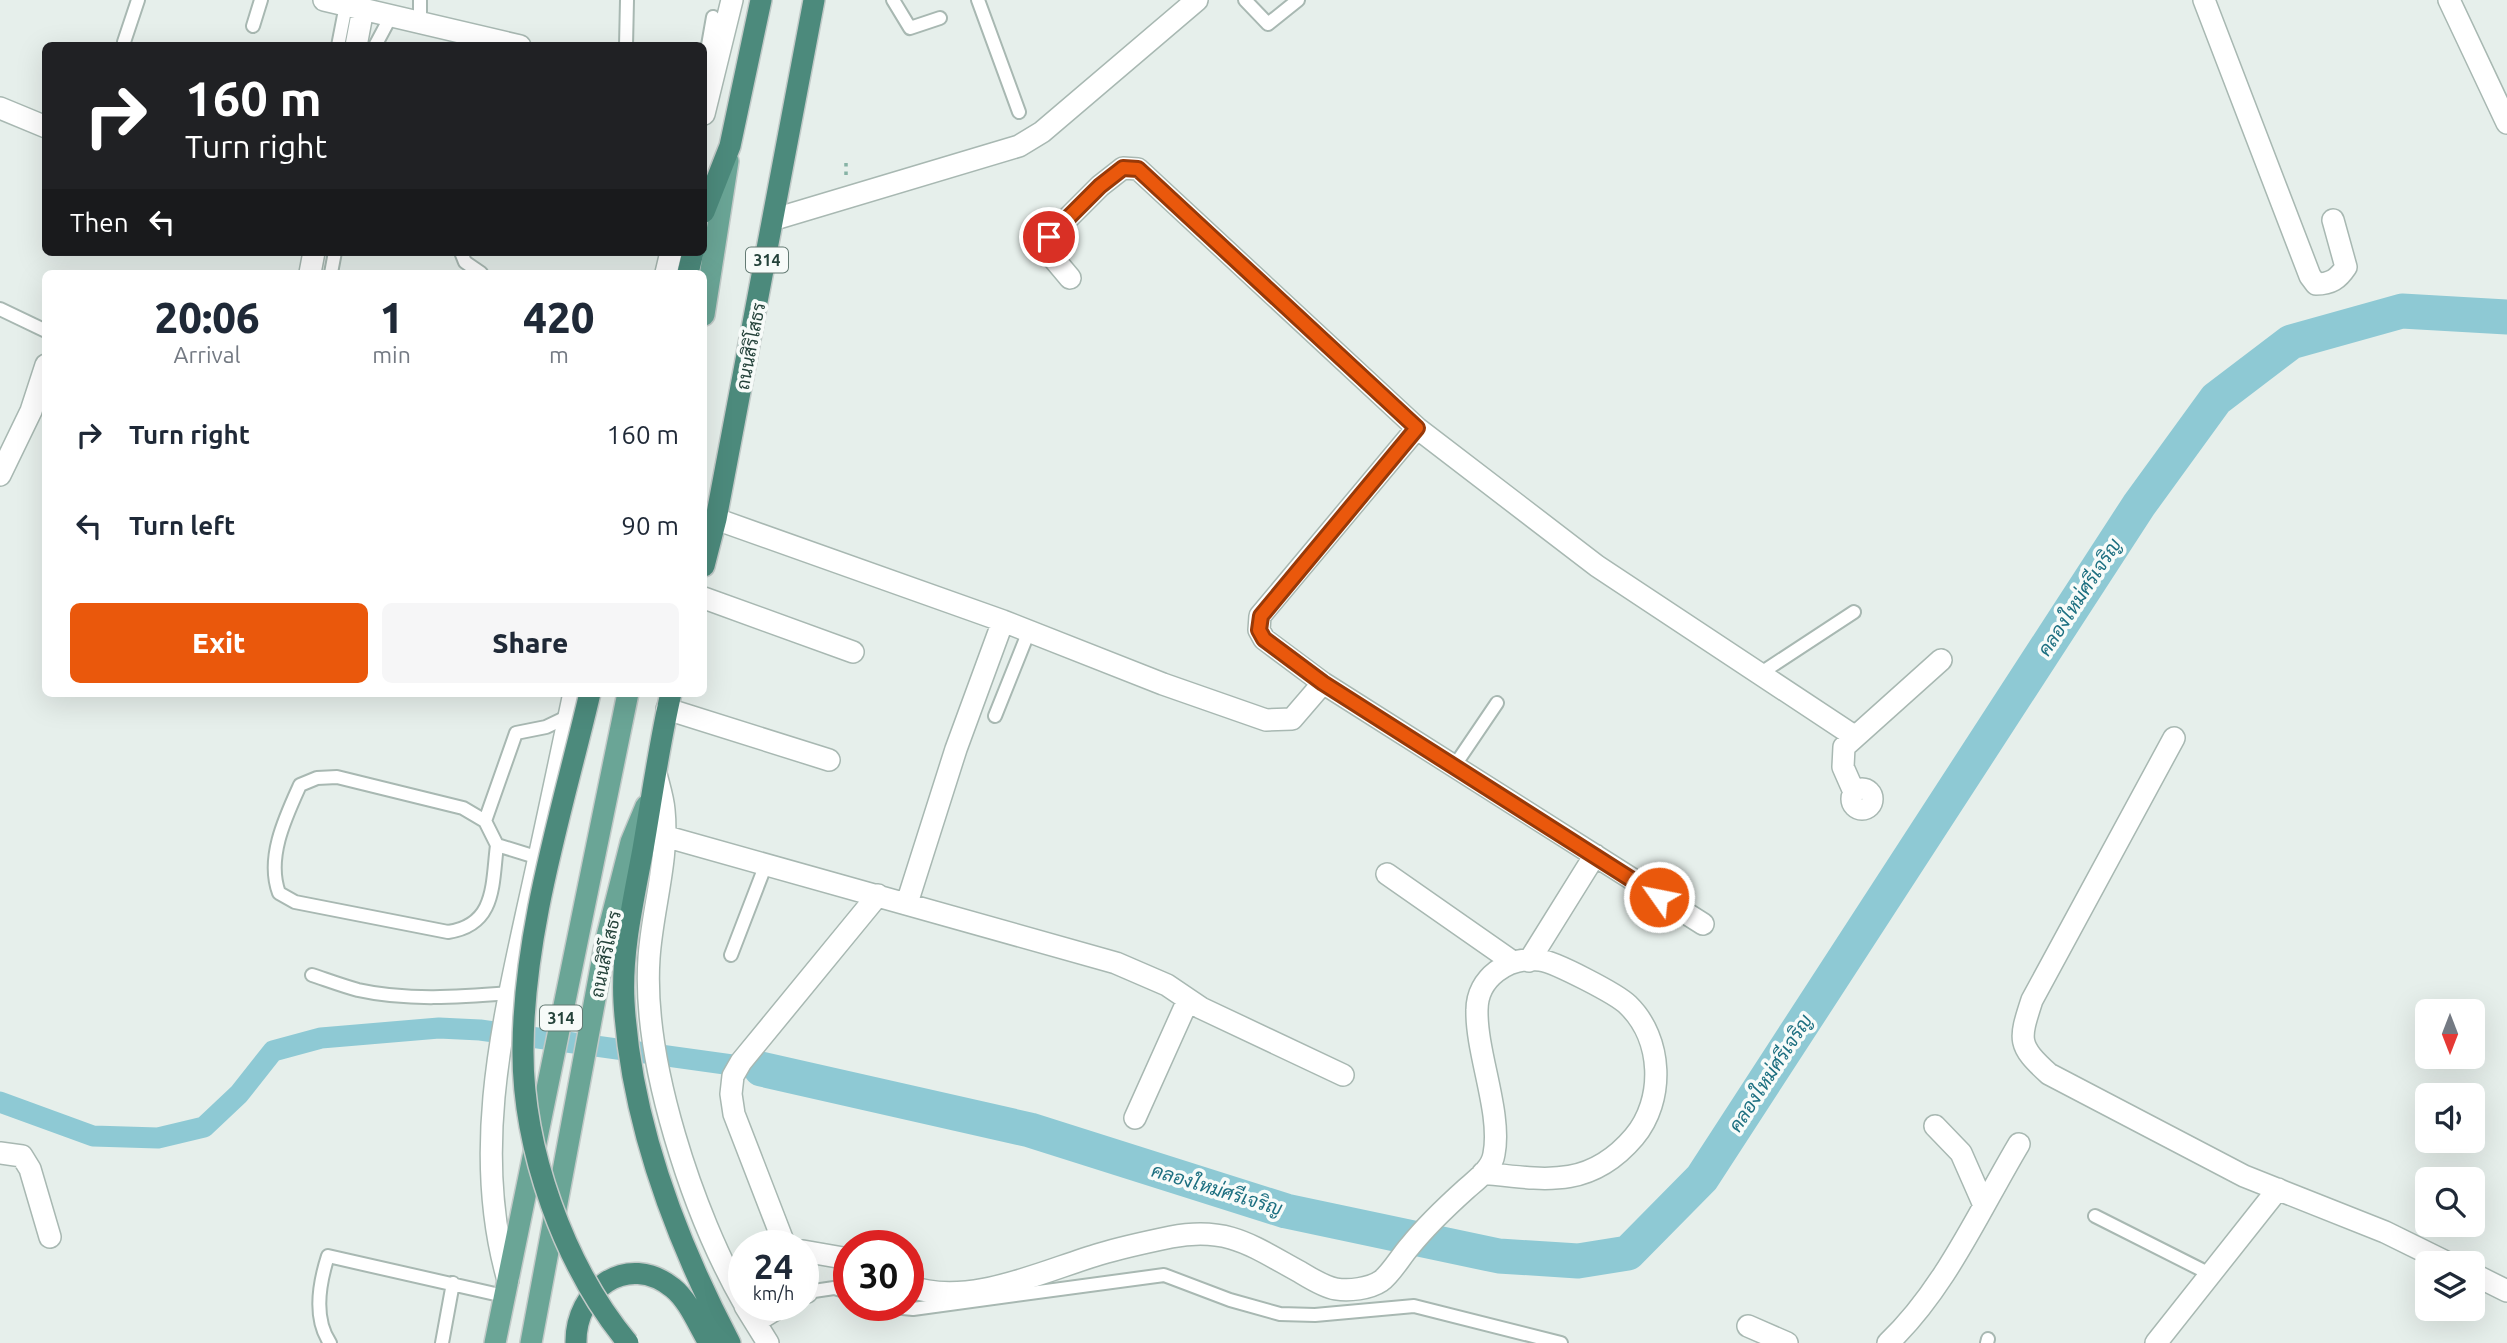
<!DOCTYPE html>
<meta charset="utf-8">
<style>
body{margin:0;font-family:Ubuntu,Sarabun,sans-serif;background:#f6f6f7;color:#1f2937;height:100vh;display:flex;flex-direction:column;font-size:26px;white-space:nowrap}
*{box-sizing:border-box;margin:0}
p{font-size:23px;color:#747a83}
.icon{flex:none;width:38px;height:38px;fill:none;stroke:currentColor;stroke-width:2;stroke-linecap:round;stroke-linejoin:round}
.map{position:relative;flex:1;overflow:hidden}
.panel{position:absolute;left:42px;top:270px;width:665px;height:427px;display:flex;flex-direction:column;background:#fff;border-radius:10px;box-shadow:0 7px 28px #0002}
.panel>*{flex:none}
.top-card{position:absolute;left:42px;top:42px;width:665px;height:214px;border-radius:10px;box-shadow:0 7px 28px #0002;background:#202124;color:#fff;overflow:hidden}
.needle{width:46px;rotate:180deg}
.fabs{position:absolute;left:2415px;top:999px;display:grid;gap:14px}
.fabs a{display:grid;place-items:center;width:70px;height:70px;border-radius:10px;background:#fff;box-shadow:0 7px 28px #0002;font-size:35px}
.speed{position:absolute;left:728px;top:1230px;display:flex;gap:14px;font-size:35px;font-weight:700;text-align:center}
.speed>*{display:grid;place-content:center;width:91px;height:91px;border-radius:50%;background:#fff;box-shadow:0 7px 28px #0002;line-height:1}
.speed small{font-size:18px;font-weight:400}
.speed .limit{border:10px solid #d22;background:#fff;color:#111}
.pin{position:absolute;display:grid;place-items:center;width:60px;height:60px;color:#fff;margin:-30px;border:4px solid #fff;border-radius:50%;box-shadow:0 2px 7px #0007}
.me{position:absolute;width:77px;margin:-38px;rotate:303deg;stroke-linejoin:round;filter:drop-shadow(0 0 5px #0008)}
.turn{display:flex;align-items:center;gap:24px;height:147px;padding:0 28px;font-size:32px}
.turn .icon{width:91px;height:91px;stroke-width:2.5}
.turn b{display:block;font-size:49px;line-height:60px}
.then{display:flex;align-items:center;height:66px;padding:0 28px;background:#0003;gap:14px;font-size:26px}
.eta{display:flex;justify-content:space-evenly;align-items:center;height:119px;text-align:center}
.eta b{font-size:42px;font-weight:800;line-height:49px}
.primary-button{display:flex;gap:14px;margin-top:auto;padding:14px 28px}
.primary-button a{flex:1;height:80px;border-radius:10px;background:#ea580c;color:#fff;font-size:28px;font-weight:800;line-height:80px;text-align:center}
.primary-button a+a{background:#f6f6f7;color:#1f2937}
ul{padding:0;list-style:none}
li{display:flex;align-items:center;gap:21px;height:91px;padding:0 28px}
li div{flex:1}
li b{display:block;font-size:26px}
li em{font-style:normal}
.map>svg:first-child{display:block}
</style>
<div class="map">
<svg width="2507" height="1343" viewBox="0 0 2507 1343">
<rect width="100%" height="100%" fill="#e6efeb"/>
<g fill="none" stroke-linecap="round" stroke-linejoin="round">
<!-- canal -->
<path stroke="#8ec9d4" stroke-width="21" d="M0,1102L93,1136L158,1138L204,1127L239,1094L273,1051L321,1038L439,1028L480,1030L761,1069"/>
<!-- river -->
<path stroke="#8ec9d4" stroke-width="35" d="M761,1069L1030,1130L1286,1211L1499,1256L1578,1261L1628,1253L1702,1178L2139,505L2216,399L2291,342L2402,311L2507,317"/>
<defs>
<path id="service" d="M420,0V24
M893,0L910,28L940,18
M978,0L1019,112
M1245,0L1268,24L1298,0
M253,26L261,0
M124,42L138,0
M338,46L346,5
M375,46L391,16
M626,46L627,0
M704,68L713,17
M461,252L465,262L481,273
M331,273L335,252
M0,309L46,331
M1761,673L1854,612
M995,716L1029,631
M1455,765L1497,703
M485,821L516,733L546,727L569,716
M497,845C492,885 496,925 448,932L295,902L279,893C266,858 285,818 300,785L317,778L337,777L463,808L485,821L497,845L539,858
M731,955L766,864
M312,975C327,980 343,986 358,990C407,1001 460,997 509,993
M2095,1216L2210,1274
M807,1292L834,1288L849,1292
M882,1306L913,1309L1164,1275L1230,1300L1280,1314L1315,1315L1414,1306L1561,1343
M330,1343C313,1318 319,1284 328,1256L504,1296
M442,1343L453,1283
M1987,1343L1988,1339"/>
<path id="minor" d="M324,0L520,46
M2204,0L2310,276L2316,284C2331,284 2338,279 2346,267L2333,220
M2449,0L2507,123
M356,46L363,9
M0,108L46,127
M704,114L732,0
M775,219L1019,146L1042,132L1197,0
M310,273L314,252
M666,273L671,252
M1070,278L1049,253V237L1100,186L1123,168L1138,169L1417,428L1597,566L1854,736
M1417,428L1260,616L1259,630L1264,639L1323,683L1703,924
M0,475L31,411L46,365
M716,519L1003,621L1163,684L1266,720L1292,719L1323,683
M704,598L853,652
M667,709L829,760
M2174,738L2032,1000C2019,1040 2017,1045 2049,1074L2244,1176L2385,1232L2450,1264
M656,774C659,786 663,798 664,810C669,859 652,910 649,958C642,1061 693,1214 744,1303
M1852 799a10 10 0 1 1 20 0a10 10 0 1 1-20 0Z
M1854,792L1843,767L1844,747L1941,660
M664,836L1116,963L1167,985L1201,1008L1343,1075
M1387,874L1513,962
M907,903L956,749L1003,621
M1529,961L1595,855
M1135,1118L1188,1000
M1935,1126L1961,1153L1983,1203
M0,1153L22,1156L30,1169L50,1237
M785,1246L734,1114L731,1094L733,1076L741,1062L878,895
M803,1251L849,1259
M2473,1274L2507,1291
M508,1280C472,1155 501,1030 528,907C544,836 559,764 574,693
M803,1284L807,1292L803,1293
M908,1286C969,1308 1042,1271 1100,1254C1123,1247 1147,1242 1171,1237C1228,1226 1252,1246 1300,1272C1310,1278 1324,1287 1336,1289C1349,1291 1369,1289 1381,1281C1391,1274 1401,1256 1410,1246C1427,1225 1446,1207 1466,1189C1476,1180 1492,1169 1494,1154C1502,1113 1476,1053 1477,1010C1477,978 1508,956 1540,960C1555,962 1617,994 1628,1005C1663,1039 1665,1100 1634,1137C1590,1189 1545,1180 1483,1173
M745,1306L768,1343
M755,1322L781,1306
M1748,1326L1787,1343
M1888,1343C1945,1289 1979,1211 2019,1144
M2156,1343L2278,1189"/>
<path id="primary" d="M704,315L728,161
M495,1343L628,693
M531,1343L606,940L631,842L646,806"/>
<path id="trunk" d="M704,212L730,146L761,0
M688,273L693,252
M704,566L716,519L814,0
M671,693C659,745 652,797 643,849C634,898 621,952 624,1002C631,1122 675,1238 730,1343
M576,1343C575,1290 627,1251 673,1288C689,1301 698,1325 709,1343"/>
</defs>
<!-- service casing -->
<use href="#service" stroke="#a8b8b2" stroke-width="16"/>
<!-- minor casing -->
<use href="#minor" stroke="#a8b8b2" stroke-width="24"/>
<!-- primary casing -->
<use href="#primary" stroke="#c2cac8" stroke-width="24"/>
<!-- trunk casing -->
<use href="#trunk" stroke="#c2cac8" stroke-width="24"/>
<!-- path -->
<path stroke="#86b3a5" stroke-width="3.5" stroke-dasharray="3.5 5" stroke-linecap="butt" d="M846,163V178"/>
<!-- service -->
<use href="#service" stroke="#fff" stroke-width="12"/>
<!-- minor -->
<use href="#minor" stroke="#fff" stroke-width="21"/>
<!-- primary -->
<use href="#primary" stroke="#6aa596" stroke-width="21"/>
<!-- trunk -->
<use href="#trunk" stroke="#4c8a7c" stroke-width="21"/>
<defs>
<path id="trunk-bridge" d="M590,693C563,808 524,928 523,1048C522,1148 564,1266 628,1343"/>
</defs>
<!-- trunk-bridge casing -->
<use href="#trunk-bridge" stroke="#c2cac8" stroke-width="24" stroke-linecap="butt"/>
<!-- trunk-bridge -->
<use href="#trunk-bridge" stroke="#4c8a7c" stroke-width="21"/>
</g>
<g fill="none" stroke-linecap="round" stroke-linejoin="round">
<defs>
<path id="route" d="M1049,237L1100,186L1123,168L1138,169L1417,428L1261,616L1259,630L1264,639L1323,683L1659,897"/>
</defs>
<!-- route casing -->
<use href="#route" stroke="#983908" stroke-width="18"/>
<!-- route -->
<use href="#route" stroke="#ea580c" stroke-width="12"/>
</g>
<g text-anchor="middle" dominant-baseline="central" stroke-width="7" stroke-linejoin="round" paint-order="stroke">
<!-- shield labels -->
<g fill="#f7fbf9" stroke="#637a73" stroke-width="2">
<rect x="746" y="247.5" width="42" height="25" rx="5"/>
<rect x="540" y="1005.5" width="42" height="25" rx="5"/>
</g>
<g font-size="16" font-weight="bold" fill="#24423a">
<text x="767" y="260">314</text>
<text x="561" y="1018">314</text>
</g>
<!-- street labels -->
<g font-size="18" fill="#24423a" stroke="#f7fbf9">
<text transform="translate(750 346) rotate(-79)">ถนนสิริโสธร</text>
<text transform="translate(605 954) rotate(-78)">ถนนสิริโสธร</text>
</g>
<!-- water labels -->
<g font-size="19" font-style="italic" fill="#1c6f80" stroke="#f7fbf9">
<text transform="translate(2079 597) rotate(-57)">คลองใหม่ศรีเจริญ</text>
<text transform="translate(1770 1073) rotate(-57)">คลองใหม่ศรีเจริญ</text>
<text transform="translate(1217 1189) rotate(17)">คลองใหม่ศรีเจริญ</text>
</g>
</g>
</svg>
<div class="fabs">
<a><svg class="needle" viewBox="-14 -14 28 28"><path d="M0-13l5 13h-10z" fill="#e53935"/><path d="M0 13l5-13h-10z" fill="#747a83"/></svg></a>
<a><svg class="icon" aria-label="sound" viewBox="0 0 24 24"><path d="M4 9h4l5-4v14l-5-4H4zM17 9q2 3 0 6"/></svg></a>
<a><svg class="icon" aria-label="search" viewBox="0 0 24 24"><circle cx="10" cy="10" r="6"/><path d="M15 15l6 6"/></svg></a>
<a><svg class="icon" aria-label="layers" viewBox="0 0 24 24"><path d="M12 4l9 5-9 5-9-5zM3 14l9 5 9-5"/></svg></a>
</div>
<div class="speed"><div>24<small>km/h</small></div><div class="limit">30</div></div>
<div class="pin" style="left:1049px;top:237px;background:#d93025"><svg class="icon" aria-label="arrive" viewBox="0 0 24 24"><path d="M6 21V4h12l-3 4 3 4H6"/></svg></div>
<svg class="me" style="left:1659px;top:897px" viewBox="-20 -20 40 40"><circle r="17" fill="#ea580c" stroke="#fff" stroke-width="3"/><path d="M0-11L8 9 0 5-8 9z" fill="#fff"/></svg>
<div class="top-card">
<div class="turn"><svg class="icon" aria-label="right" viewBox="0 0 24 24"><path d="M7 20v-9h11M14 6l5 5-5 5"/></svg><div><b>160 m</b>Turn right</div></div>
<div class="then">Then<svg class="icon" aria-label="left" viewBox="0 0 24 24"><path d="M17 20v-9H6M10 6l-5 5 5 5"/></svg></div>
</div>
<section class="panel">
<div class="eta">
<div><b>20:06</b><p>Arrival</p></div>
<div><b>1</b><p>min</p></div>
<div><b>420</b><p>m</p></div>
</div>
<ul>
<li><svg class="icon" aria-label="right" viewBox="0 0 24 24"><path d="M7 20v-9h11M14 6l5 5-5 5"/></svg><div><b>Turn right</b></div><em>160 m</em></li>
<li><svg class="icon" aria-label="left" viewBox="0 0 24 24"><path d="M17 20v-9H6M10 6l-5 5 5 5"/></svg><div><b>Turn left</b></div><em>90 m</em></li>
</ul>
<div class="primary-button"><a>Exit</a><a>Share</a></div>
</section>
</div>
